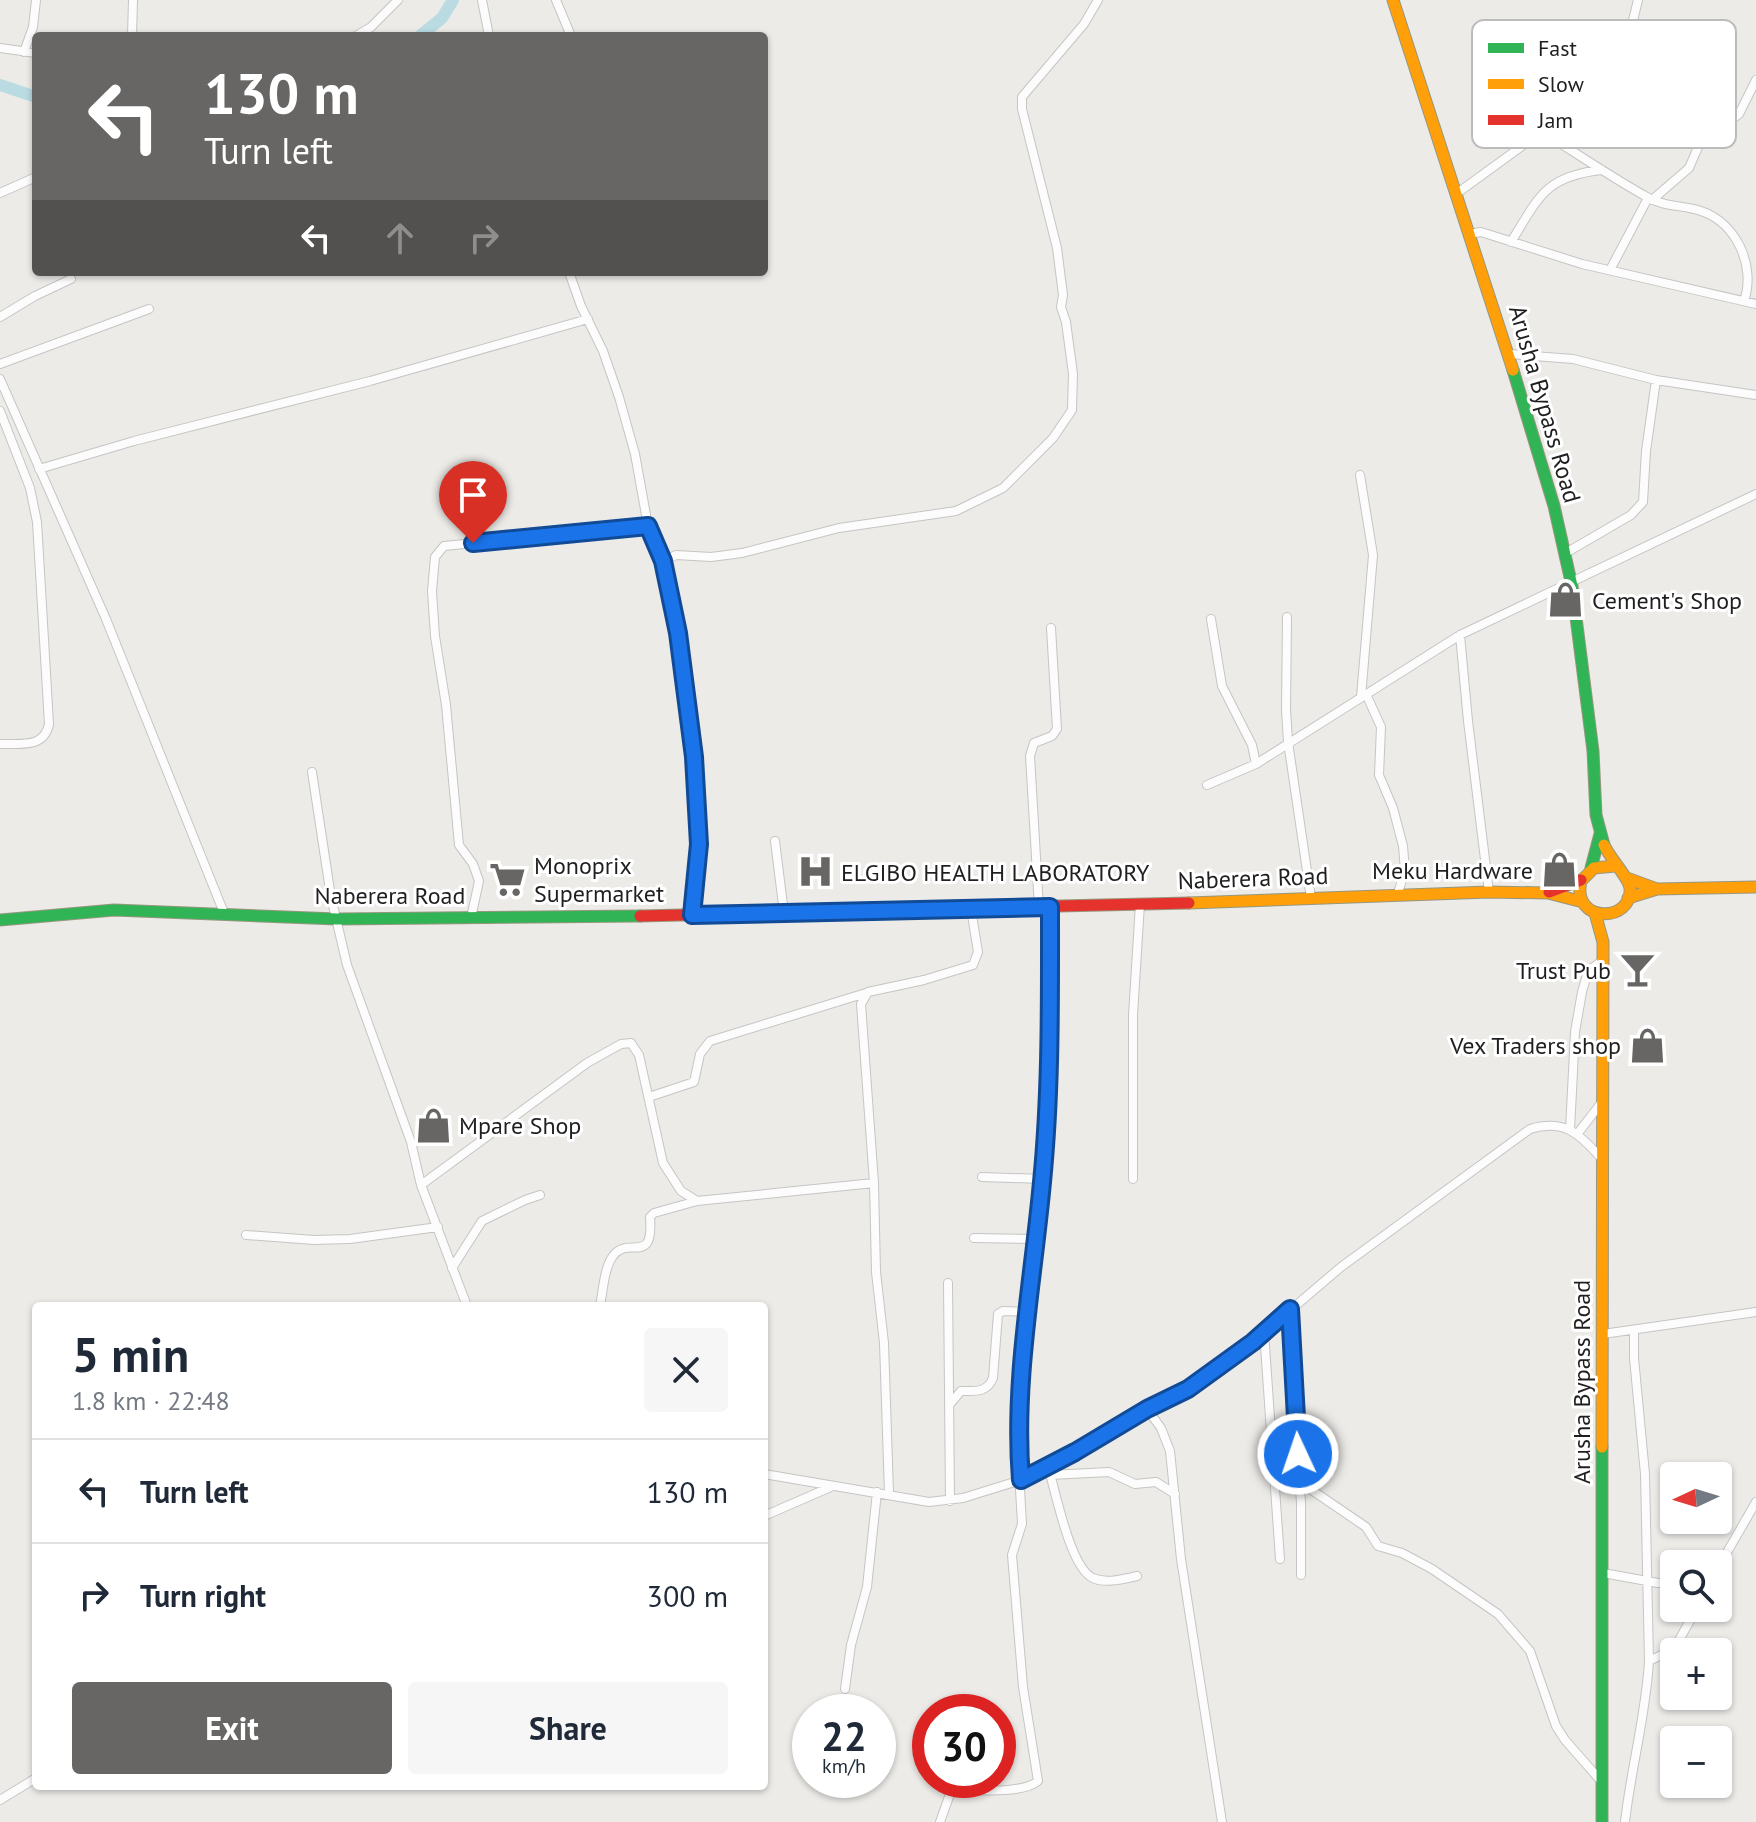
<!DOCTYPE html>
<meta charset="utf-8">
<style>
body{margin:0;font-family:"PT Sans",sans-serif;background:#f6f6f7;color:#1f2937;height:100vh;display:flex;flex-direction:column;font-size:30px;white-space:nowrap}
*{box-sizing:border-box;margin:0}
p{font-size:26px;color:#747a83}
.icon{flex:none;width:44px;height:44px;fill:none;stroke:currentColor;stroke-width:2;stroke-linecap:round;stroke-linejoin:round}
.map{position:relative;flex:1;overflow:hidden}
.drawer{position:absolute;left:32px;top:1302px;width:736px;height:488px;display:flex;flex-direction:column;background:#fff;border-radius:8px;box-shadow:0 2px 6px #0004}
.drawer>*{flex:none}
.guide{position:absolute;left:32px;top:32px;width:736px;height:244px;border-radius:8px;box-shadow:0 2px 6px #0004;background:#676665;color:#fff;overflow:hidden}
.needle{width:52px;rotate:266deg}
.fabs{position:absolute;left:1660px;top:1462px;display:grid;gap:16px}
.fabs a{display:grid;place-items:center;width:72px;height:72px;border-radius:8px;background:#fff;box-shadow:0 2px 6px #0004;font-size:40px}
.speed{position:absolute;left:792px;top:1694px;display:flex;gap:16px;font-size:40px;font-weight:700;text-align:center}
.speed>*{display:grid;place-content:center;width:104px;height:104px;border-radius:50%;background:#fff;box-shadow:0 2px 6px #0004;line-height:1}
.speed small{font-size:20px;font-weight:400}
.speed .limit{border:12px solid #d22;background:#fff;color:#111}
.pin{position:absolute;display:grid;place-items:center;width:68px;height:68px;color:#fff;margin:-82px -34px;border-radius:50% 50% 50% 0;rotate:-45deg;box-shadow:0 0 8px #0007}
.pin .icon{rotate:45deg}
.me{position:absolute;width:88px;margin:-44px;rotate:357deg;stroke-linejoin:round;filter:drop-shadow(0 0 6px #0008)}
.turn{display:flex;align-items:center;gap:28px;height:168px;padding:0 40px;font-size:36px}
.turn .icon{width:104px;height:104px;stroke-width:2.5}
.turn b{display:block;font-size:56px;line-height:68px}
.lanes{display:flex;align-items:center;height:76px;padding:0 40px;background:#0003;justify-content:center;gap:40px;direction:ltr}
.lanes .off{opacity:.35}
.round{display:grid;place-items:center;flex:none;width:84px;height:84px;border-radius:8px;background:#f6f6f7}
.headline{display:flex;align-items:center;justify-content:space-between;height:136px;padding:0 40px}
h1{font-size:48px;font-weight:700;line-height:60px}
.button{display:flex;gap:16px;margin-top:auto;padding:16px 40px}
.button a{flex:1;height:92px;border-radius:8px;background:#676665;color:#fff;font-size:32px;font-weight:700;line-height:92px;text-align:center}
.button a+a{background:#f6f6f7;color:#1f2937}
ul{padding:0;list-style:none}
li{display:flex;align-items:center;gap:24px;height:104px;padding:0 40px;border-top:2px solid #e0e1e3}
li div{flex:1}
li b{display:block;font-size:30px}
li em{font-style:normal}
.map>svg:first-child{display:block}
</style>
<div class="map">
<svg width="1756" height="1822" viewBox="0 0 1756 1822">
<rect width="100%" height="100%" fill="#edebe8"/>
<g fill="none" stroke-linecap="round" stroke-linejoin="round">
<!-- river -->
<path stroke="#badbe2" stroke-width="12" d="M420,36L442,18L453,0
M0,85L36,97"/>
<defs>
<path id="street" d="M482,0L489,36
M556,0L571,36
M132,36L133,0
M356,36L371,27L398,0
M0,48L36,53
M24,52L33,27L36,0
M1541,131C1576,153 1611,177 1647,197C1664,207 1683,205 1701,211C1737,223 1756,267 1744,301
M0,193L36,177
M1456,194L1533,138L1611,69C1627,48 1632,25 1638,0
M1652,200L1689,168L1702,138L1712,127L1731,120L1739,114L1756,80
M1469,234L1481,232L1582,264L1756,304
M1511,242C1539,197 1545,176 1602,170
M1610,270L1648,198
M569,272L581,306L603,351L619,397L635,454L648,526L663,561L678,633L694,757L699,831L692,915
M0,317L35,296L71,279
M1509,354L1573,359L1656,380L1756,395
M0,364L149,309
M0,379L106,619L224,913
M0,411L30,488L37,522L49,724C44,749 20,743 0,744
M39,469L134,441L370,381L588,319
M1360,475L1373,555L1361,697
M1564,554L1631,515L1643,502L1646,451L1656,380
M663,561L676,555L711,557L742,553L839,528L956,511L1003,488L1053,438L1072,410L1073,374L1066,322L1061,307L1063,295L1057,248L1022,109V97L1084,24L1098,0
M1287,617L1286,710L1288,742L1311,898
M1211,619L1222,686L1252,745L1256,764
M1460,635L1468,721L1489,892
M1366,694L1381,727L1379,775L1393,808L1403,846L1405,871L1397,896
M312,772L331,897L347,965L411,1142L421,1185L467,1306
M1207,785L1256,764L1460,635L1756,494
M775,841L784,913
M1039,908L1030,756L1034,743L1052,736L1057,729L1051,628
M471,918L479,881L473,864L459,845L446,705L435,636L432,591L435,557L444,546L648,526
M649,1097L694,1082L700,1054L710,1041L866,993
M1570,1130L1575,1032L1582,992L1588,971L1602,961
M1578,1133L1602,1102
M982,1177L1043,1179
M1133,1179V1015L1140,904
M421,1185L587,1063L621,1044L631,1043L639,1055L663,1163L681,1191L697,1201
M246,1235L314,1240L350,1239L438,1227
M974,1238L1036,1239
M452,1268L482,1221L525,1200L540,1195
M948,1283L950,1501
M600,1306C603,1291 604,1268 613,1256C628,1235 654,1267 650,1217L654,1213L697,1201L874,1183
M1290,1309L1301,1504V1575
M1264,1332L1280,1559
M1603,1334L1756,1312
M950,1404L961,1391C975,1391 987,1393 993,1378L998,1314L1003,1311L1028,1312
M1147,1409L1161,1428L1170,1451L1181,1559L1222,1822
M1048,1467C1056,1492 1070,1568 1093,1578C1106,1584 1123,1579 1137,1576
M764,1474L929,1502L963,1498L1021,1480L1200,1381L1253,1342L1341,1267L1530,1129C1564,1119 1579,1133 1601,1158
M1050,1475L1109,1472L1135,1484L1156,1482L1175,1494
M1300,1482L1366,1527L1378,1546L1402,1553L1432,1569L1498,1614L1530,1651L1556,1726L1565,1740L1601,1781
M889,1493L884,1343L876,1272L874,1183L861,1004L868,992L924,980L973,965L978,952L971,909
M764,1516L833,1486
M1718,1568L1756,1502
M1603,1573L1658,1583H1674
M1649,1661L1674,1649L1697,1608
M845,1689L851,1645L867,1587L877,1492
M0,1800L36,1778
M940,1822L951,1791C972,1789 1022,1795 1038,1781L1023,1687L1012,1555L1022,1524L1017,1437L1019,1410L1043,1179L1048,1080L1050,907
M1625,1822C1631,1768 1646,1715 1649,1661L1645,1474L1634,1358V1330"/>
<path id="fast" d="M1513,370L1554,506L1572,586L1593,751L1596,815L1604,845
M1591,868L1600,834
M0,920L114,910L337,919L640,916
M1602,1822V1447"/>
<path id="slow" d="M1393,0L1513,370
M1604,845C1609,857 1629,878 1630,888C1633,923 1571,924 1581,881L1594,868L1615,866
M1627,878L1657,889
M1628,898L1657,889L1756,887
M1189,903L1489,892L1548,893L1583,902
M1595,913L1603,942L1602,1447"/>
<path id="jam" d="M1549,892L1581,880
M640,916L1189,903"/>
</defs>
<!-- street casing -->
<use href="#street" stroke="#c6c5c4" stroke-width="10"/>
<!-- fast casing -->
<use href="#fast" stroke="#97977f" stroke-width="13"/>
<!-- slow casing -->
<use href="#slow" stroke="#97977f" stroke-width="13"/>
<!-- jam casing -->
<use href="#jam" stroke="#97977f" stroke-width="13"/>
<!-- street -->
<use href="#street" stroke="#fcfcfc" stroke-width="8"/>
<!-- fast -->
<use href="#fast" stroke="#30b455" stroke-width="11"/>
<!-- slow -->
<use href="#slow" stroke="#ff9f0a" stroke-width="11"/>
<!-- jam -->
<use href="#jam" stroke="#e5322d" stroke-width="11"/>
</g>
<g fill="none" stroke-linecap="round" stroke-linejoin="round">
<defs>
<path id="route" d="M473,543L648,526L663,561L678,633L694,757L699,844L692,915L1050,907C1050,999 1051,1091 1042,1182C1033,1281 1013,1381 1021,1480L1075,1452L1147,1409L1188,1389L1253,1342L1290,1309L1298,1454"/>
</defs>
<!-- route casing -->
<use href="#route" stroke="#114b97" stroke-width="20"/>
<!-- route -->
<use href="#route" stroke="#1a73e8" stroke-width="14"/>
</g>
<!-- icons -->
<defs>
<symbol id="shop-bare" viewBox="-9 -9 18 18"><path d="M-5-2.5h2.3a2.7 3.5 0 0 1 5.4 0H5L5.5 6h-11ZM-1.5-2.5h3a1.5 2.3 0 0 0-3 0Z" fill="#676665" stroke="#fff" stroke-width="2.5" paint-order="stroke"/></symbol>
<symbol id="hospital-bare" viewBox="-9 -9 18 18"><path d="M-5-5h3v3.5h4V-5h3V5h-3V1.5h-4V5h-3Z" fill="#676665" stroke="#fff" stroke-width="2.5" paint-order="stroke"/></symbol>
<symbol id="supermarket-bare" viewBox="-9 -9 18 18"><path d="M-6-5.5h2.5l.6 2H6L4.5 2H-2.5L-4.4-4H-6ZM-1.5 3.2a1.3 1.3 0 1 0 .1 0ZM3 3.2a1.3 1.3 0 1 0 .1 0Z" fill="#676665" stroke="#fff" stroke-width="2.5" paint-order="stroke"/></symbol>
<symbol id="bar-bare" viewBox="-9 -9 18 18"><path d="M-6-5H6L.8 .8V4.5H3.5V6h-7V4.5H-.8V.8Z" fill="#676665" stroke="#fff" stroke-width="2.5" paint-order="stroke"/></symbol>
</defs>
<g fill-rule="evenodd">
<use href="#shop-bare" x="1540" y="574" width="51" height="51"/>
<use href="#shop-bare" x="1534" y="844" width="51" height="51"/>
<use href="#hospital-bare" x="790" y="846" width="51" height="51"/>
<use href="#supermarket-bare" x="482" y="854" width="51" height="51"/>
<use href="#bar-bare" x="1612" y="944" width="51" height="51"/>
<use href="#shop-bare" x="1622" y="1020" width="51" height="51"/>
<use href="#shop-bare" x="408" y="1100" width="51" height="51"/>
</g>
<g text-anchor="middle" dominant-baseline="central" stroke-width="6" stroke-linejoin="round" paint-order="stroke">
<!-- street labels -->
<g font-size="24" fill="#1f1f1f" stroke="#fff">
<text transform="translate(1545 404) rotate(74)">Arusha Bypass Road</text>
<text transform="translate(1253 878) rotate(-2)">Naberera Road</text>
<text x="390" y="895">Naberera Road</text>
<text transform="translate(1581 1382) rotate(-90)">Arusha Bypass Road</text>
</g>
<!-- poi labels -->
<g font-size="24" fill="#1f1f1f" stroke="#fff" text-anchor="start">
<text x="1592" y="600">Cement's Shop</text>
<text x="534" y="865">Monoprix<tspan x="534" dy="28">Supermarket</tspan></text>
<text x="1533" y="870" text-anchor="end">Meku Hardware</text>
<text x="841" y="872">ELGIBO HEALTH LABORATORY</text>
<text x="1611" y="970" text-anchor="end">Trust Pub</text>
<text x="1621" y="1045" text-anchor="end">Vex Traders shop</text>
<text x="459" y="1125">Mpare Shop</text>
</g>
</g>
<!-- legend -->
<rect x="1472" y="20" width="264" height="128" rx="12" fill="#fff" stroke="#bcbcbc" stroke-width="2"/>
<rect x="1488" y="43" width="36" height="10" fill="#30b455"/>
<rect x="1488" y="79" width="36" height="10" fill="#ff9f0a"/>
<rect x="1488" y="115" width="36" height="10" fill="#e5322d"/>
<g font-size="22" fill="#1f1f1f">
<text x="1538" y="56">Fast</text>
<text x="1538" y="92">Slow</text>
<text x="1538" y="128">Jam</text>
</g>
</svg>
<div class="fabs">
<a><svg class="needle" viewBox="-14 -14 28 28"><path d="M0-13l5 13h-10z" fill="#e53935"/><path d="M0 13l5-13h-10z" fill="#747a83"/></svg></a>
<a><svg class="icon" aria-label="search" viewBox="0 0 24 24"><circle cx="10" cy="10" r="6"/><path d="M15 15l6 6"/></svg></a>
<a>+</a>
<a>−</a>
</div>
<div class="speed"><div>22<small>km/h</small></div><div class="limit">30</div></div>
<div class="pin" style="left:473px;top:543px;background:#d93025"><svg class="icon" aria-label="arrive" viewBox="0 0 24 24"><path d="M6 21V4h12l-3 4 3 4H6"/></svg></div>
<svg class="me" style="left:1298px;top:1454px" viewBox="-20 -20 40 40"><circle r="17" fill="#1a73e8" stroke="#fff" stroke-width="3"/><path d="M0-11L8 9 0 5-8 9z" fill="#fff"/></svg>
<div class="guide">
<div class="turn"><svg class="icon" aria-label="left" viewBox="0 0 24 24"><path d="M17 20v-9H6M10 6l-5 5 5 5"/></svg><div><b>130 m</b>Turn left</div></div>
<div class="lanes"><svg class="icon" aria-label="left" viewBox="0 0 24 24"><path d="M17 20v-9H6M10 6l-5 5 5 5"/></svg><svg class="icon off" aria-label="ahead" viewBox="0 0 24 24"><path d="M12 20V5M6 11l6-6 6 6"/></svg><svg class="icon off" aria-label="right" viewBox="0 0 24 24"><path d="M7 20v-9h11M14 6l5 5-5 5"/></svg></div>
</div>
<section class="drawer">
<div class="headline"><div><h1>5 min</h1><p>1.8 km · 22:48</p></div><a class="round"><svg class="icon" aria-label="close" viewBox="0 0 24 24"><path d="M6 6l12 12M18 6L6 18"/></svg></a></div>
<ul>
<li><svg class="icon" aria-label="left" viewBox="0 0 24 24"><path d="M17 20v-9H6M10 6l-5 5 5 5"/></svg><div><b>Turn left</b></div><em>130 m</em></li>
<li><svg class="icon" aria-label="right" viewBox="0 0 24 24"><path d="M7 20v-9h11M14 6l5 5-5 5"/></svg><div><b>Turn right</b></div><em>300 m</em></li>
</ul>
<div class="button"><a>Exit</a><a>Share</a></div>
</section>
</div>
